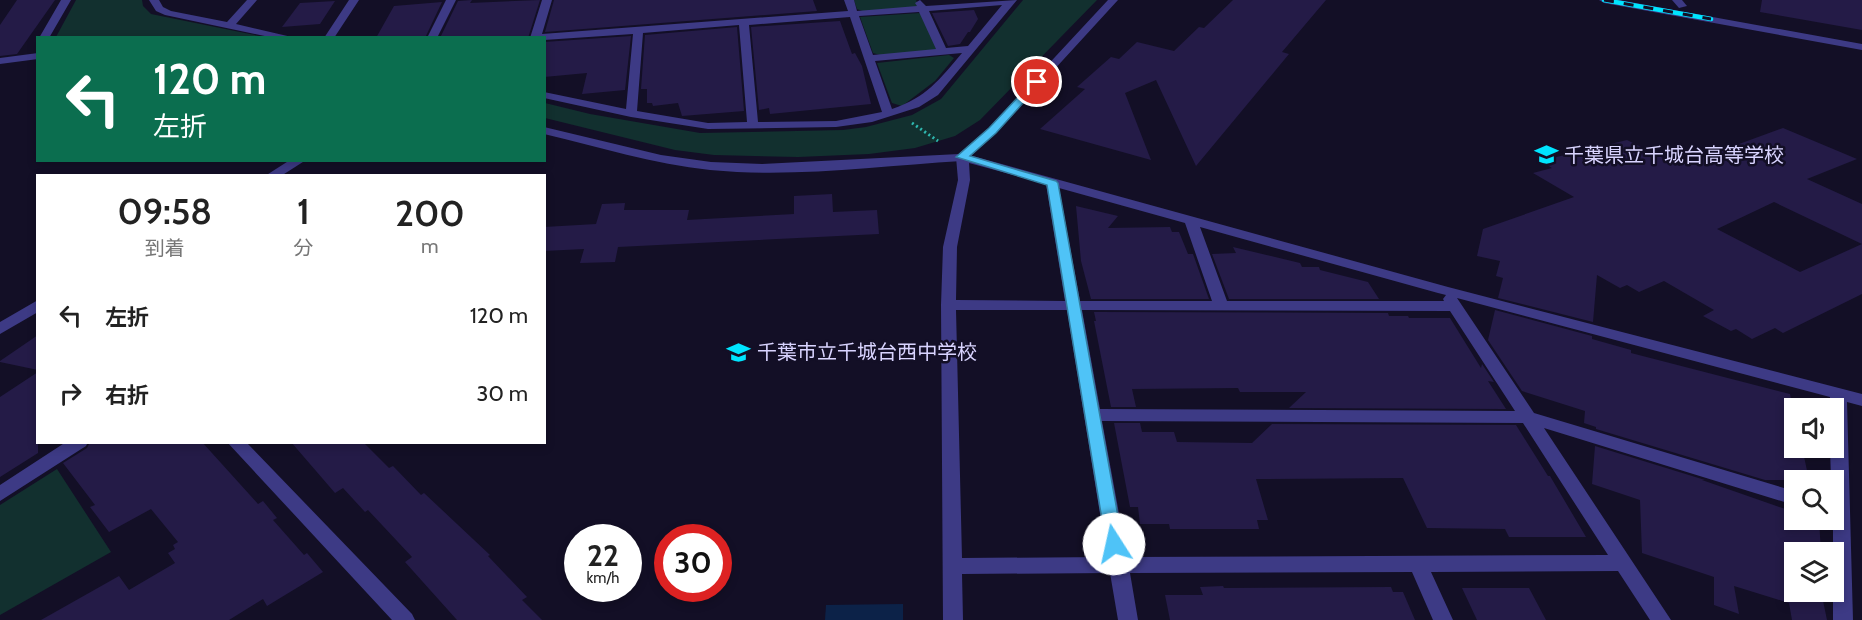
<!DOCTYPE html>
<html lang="ja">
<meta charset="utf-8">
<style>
body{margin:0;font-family:Cabin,"Noto Sans JP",sans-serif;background:#f6f6f6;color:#222;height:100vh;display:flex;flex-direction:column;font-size:22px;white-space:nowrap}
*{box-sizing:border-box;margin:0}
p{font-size:20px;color:#767676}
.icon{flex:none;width:33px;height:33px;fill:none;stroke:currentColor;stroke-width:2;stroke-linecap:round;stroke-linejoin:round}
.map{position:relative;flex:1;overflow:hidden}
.side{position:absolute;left:36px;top:174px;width:510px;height:270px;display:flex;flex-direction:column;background:#fff;border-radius:0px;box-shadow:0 3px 9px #0003}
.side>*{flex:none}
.hud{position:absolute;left:36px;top:36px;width:510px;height:126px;border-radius:0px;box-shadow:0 3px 9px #0003;background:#0b6e4f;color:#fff;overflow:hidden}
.fabs{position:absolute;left:1784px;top:398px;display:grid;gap:12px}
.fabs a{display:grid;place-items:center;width:60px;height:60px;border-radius:0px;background:#fff;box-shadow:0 3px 9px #0003;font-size:30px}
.speed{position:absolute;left:564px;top:524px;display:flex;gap:12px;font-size:30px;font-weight:700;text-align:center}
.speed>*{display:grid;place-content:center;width:78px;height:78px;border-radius:50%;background:#fff;box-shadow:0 3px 9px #0003;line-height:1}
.speed small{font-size:15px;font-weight:400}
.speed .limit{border:9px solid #d22;background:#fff;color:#111}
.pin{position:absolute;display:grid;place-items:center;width:51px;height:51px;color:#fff;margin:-26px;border:3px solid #fff;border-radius:50%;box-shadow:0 2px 6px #0007}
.me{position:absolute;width:66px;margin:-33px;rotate:350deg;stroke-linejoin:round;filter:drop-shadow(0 0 4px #0008)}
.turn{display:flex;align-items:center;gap:21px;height:126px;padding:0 18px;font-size:27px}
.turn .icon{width:78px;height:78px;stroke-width:2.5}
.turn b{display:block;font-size:42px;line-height:51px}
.eta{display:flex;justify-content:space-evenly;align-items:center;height:102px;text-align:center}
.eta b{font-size:36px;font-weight:600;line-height:42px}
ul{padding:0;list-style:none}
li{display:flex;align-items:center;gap:18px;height:78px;padding:0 18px}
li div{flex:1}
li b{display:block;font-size:22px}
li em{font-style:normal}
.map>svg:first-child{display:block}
</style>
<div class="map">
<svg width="1862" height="620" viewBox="0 0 1862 620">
<rect width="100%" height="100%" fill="#130f26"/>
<!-- green -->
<path fill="#12302f" d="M76,0H142L143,6L151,14L264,37H56Z
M854,0H916L920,8L865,12L857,9Z
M1023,0H1097L980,120L955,136L915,148L869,154L798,157L714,155L675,150L545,118V103L590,114L700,133L843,130L866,127L912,115L941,99Z
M920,13L938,51L880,55L873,53L860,17Z
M949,55L954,58L935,81L902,106L892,103L877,63Z
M57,469L111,552L0,615V505Z"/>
<!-- water -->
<path fill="#0c2248" d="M903,604V620H825L826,605Z"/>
<!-- building -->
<path fill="#241b47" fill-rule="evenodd" d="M17,0H55L17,54L0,56V25Z
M472,0L470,3L540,0L528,38H440L458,1Z
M554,0H813L817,11L545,32Z
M1233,0H1326L1282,52L1289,54L1196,166L1156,80L1125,93L1151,160L1040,129L1085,89L1077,87L1111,57L1119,59L1137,42L1174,51L1199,27L1204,28Z
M1762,0H1862V30L1760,12Z
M335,1L320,24L282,27L300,3Z
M442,2L425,38H376L394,6Z
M974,10L978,19L970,32H968L960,44L948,46L932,13Z
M840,21L852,54L855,53L862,66L871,104L770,114L769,108L759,110L751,27Z
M737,27L744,111L682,116L678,103L653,106L652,103H647V89H641L645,35Z
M631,36L625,90L582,94L587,73L544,77V42Z
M1783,128L1857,159L1807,179L1862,204V294L1783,333L1775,328L1752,339L1736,329L1731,331L1703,316L1714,310L1664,281L1639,292L1627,285L1620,288L1597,275L1593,322L1498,298L1503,278L1496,276L1500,261L1477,256L1483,229L1574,197L1533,173L1552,168L1540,161L1627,140L1679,166ZM1774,202L1862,244L1800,272L1717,229Z
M832,194L833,212L877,210L879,234L618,247L615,262L580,263L584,249L544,251V227L596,224L602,204L625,203L624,210H689L687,220L794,214V196Z
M1076,206L1118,216L1108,228L1170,227L1172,232H1179L1188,254H1193L1209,299H1091L1081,261Z
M1233,247L1300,263L1302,267H1319L1320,270L1368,282L1379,299H1229L1212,254L1236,253Z
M1495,310L1592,336V339L1631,350V353L1790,394L1794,413V447H1802L1809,480H1765L1596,429V427L1584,423L1585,411L1522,391L1488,340Z
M1094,312L1388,313L1389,316H1408L1409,318H1450L1481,368L1482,364L1494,382L1488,381L1506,409L1289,408L1306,392H1240L1238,388L1132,389L1136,407H1111L1094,321H1096Z
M38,335V370L0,362V361Z
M38,372V453L0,477V397Z
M1114,423H1140L1142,432H1174L1177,442L1252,443L1272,424L1516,425L1548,476H1550L1586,537H1509L1505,529L1427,528L1403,478L1256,479L1268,520H1257L1259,529H1170L1169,524H1140L1138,507H1130Z
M90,442H202L258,504L263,501L277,518L273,520L304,555L307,553L323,572L267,606L263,599L229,620H41L119,576L129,590L175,563L168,553L175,549L173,545L178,542L151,509L109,532L90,507L95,505L63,463L87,448Z
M291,442H363L389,468L393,466L421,495L424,493L490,555L488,556L527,597L522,600L542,620H457L405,562L412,557L368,510L365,512L343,488L335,493Z
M1595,446L1705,480H1702L1794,512V519L1819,520L1821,552H1794V591H1821L1827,620H1792L1789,603L1734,586L1739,614L1714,605V577L1642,553L1640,500L1592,484Z
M1223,586L1224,588L1391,587L1393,592H1403L1415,620H1170L1165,595H1203L1200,587Z
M1462,588H1529L1546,620H1477Z"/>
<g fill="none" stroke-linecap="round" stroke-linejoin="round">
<!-- path -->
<path stroke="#2fb8b0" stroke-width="3" stroke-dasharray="2 3" stroke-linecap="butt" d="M912,123L938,141"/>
<!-- service -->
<path fill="#3d3a85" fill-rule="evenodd" d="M1672,0H1682L1687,6L1679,8Z"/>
<!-- minor -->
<path fill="#3d3a85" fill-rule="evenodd" d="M149,0H159L163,7L171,11L227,22L247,0H257L236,24L296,38H274L165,15L156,11Z
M349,0H359L334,38H324Z
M446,0H456L437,38H427Z
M542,0H552L542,34L848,11L844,0H854L857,11L917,6L915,3L920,0L926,6L1017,0L938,95L919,107L872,122L836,127L708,129L631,117L544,98V92L626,109L633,34L544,40V38H530ZM1002,5L968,46L946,48L929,11ZM919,12L936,49L873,55L859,16ZM850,17L882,112L836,121L758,122L749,25ZM739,25L747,122L708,123L637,111L643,33ZM962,53C939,80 927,97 892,109L875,61Z
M962,153L1448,287L1862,394V406L1847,402L1853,620H1833V480H1831L1830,447H1833V408H1830V397L1457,298L1534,413L1794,491V505L1544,428L1671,620H1650L1618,571L1431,572L1453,620H1433L1412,572L1130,573L1138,620H1118L1110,573L962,574L963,620H943L941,305L943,247L958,180L956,157ZM969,163L1046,184L1065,301L956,300L957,247L970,180ZM1059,188L1185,223L1212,301H1080ZM1200,227L1438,293L1446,295L1443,299L1444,301H1227ZM956,310H1067L1107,557L962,558ZM1082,310L1450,311L1515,411L1100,409ZM1102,421L1523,423L1608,555L1127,557Z
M66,442H88L86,446L0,501V485Z
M227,442H246L412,614L415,620H392Z"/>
<!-- tertiary -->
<path fill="#3d3a85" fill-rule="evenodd" d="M61,0H71L49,38H39Z
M1108,0H1118L997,132L966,160L962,161C879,166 793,178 710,170C654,164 599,147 544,134V127L661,155L711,162L762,164L959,154L989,128Z
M1599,0H1619L1862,44V50L1604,3Z
M38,53V59L0,64V58Z
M290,160H306L281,176H265Z
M38,300V312L0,334V322Z"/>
<defs>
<path id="rail" d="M1604,0L1711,19"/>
</defs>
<!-- rail casing -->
<use href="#rail" stroke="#00e5ff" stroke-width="4.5"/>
<!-- rail -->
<use href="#rail" stroke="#130f26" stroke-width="3" stroke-dasharray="10" stroke-linecap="butt"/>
</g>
<!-- route -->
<path fill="#4fc3f7" stroke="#337fa1" stroke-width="1.5" d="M1034,80L1042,82L996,133L970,156L1056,181L1058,183L1123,544L1121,549L1114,551L1108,549L1106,544L1047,185L956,157L989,128Z"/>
<!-- icons -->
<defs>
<symbol id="school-bare" viewBox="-9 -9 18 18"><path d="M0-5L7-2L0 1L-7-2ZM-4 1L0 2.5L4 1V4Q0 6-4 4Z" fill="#00e5ff" stroke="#130f26" stroke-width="2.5" paint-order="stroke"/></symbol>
</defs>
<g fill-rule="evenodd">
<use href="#school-bare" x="1530" y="138" width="33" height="33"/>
<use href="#school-bare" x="722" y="336" width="33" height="33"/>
</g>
<g text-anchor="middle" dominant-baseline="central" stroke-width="5" stroke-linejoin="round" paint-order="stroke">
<!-- poi labels -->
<g font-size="20" fill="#d9d4ff" stroke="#130f26" text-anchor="start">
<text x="1564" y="155">千葉県立千城台高等学校</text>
<text x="757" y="352">千葉市立千城台西中学校</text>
</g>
</g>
</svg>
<div class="fabs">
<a><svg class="icon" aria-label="sound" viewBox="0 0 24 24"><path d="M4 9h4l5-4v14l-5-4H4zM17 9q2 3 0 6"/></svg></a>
<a><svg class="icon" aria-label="search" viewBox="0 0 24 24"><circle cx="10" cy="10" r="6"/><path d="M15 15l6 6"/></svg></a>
<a><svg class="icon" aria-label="layers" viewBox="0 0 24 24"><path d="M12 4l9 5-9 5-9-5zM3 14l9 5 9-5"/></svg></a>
</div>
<div class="speed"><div>22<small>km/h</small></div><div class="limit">30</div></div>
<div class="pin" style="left:1037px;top:82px;background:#d93025"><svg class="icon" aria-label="arrive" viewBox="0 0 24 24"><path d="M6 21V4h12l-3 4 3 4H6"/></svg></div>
<svg class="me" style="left:1114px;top:544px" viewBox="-20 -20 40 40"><circle r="19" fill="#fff"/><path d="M0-13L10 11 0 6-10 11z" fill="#4fc3f7"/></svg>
<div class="hud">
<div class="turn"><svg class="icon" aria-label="left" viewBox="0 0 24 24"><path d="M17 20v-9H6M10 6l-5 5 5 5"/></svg><div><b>120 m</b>左折</div></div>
</div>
<section class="side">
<div class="eta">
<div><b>09:58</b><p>到着</p></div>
<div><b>1</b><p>分</p></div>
<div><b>200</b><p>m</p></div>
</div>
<ul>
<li><svg class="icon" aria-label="left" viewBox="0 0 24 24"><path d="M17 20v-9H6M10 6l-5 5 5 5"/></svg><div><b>左折</b></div><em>120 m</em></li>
<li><svg class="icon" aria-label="right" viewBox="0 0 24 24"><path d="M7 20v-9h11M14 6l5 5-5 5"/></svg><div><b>右折</b></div><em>30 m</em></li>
</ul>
</section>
</div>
